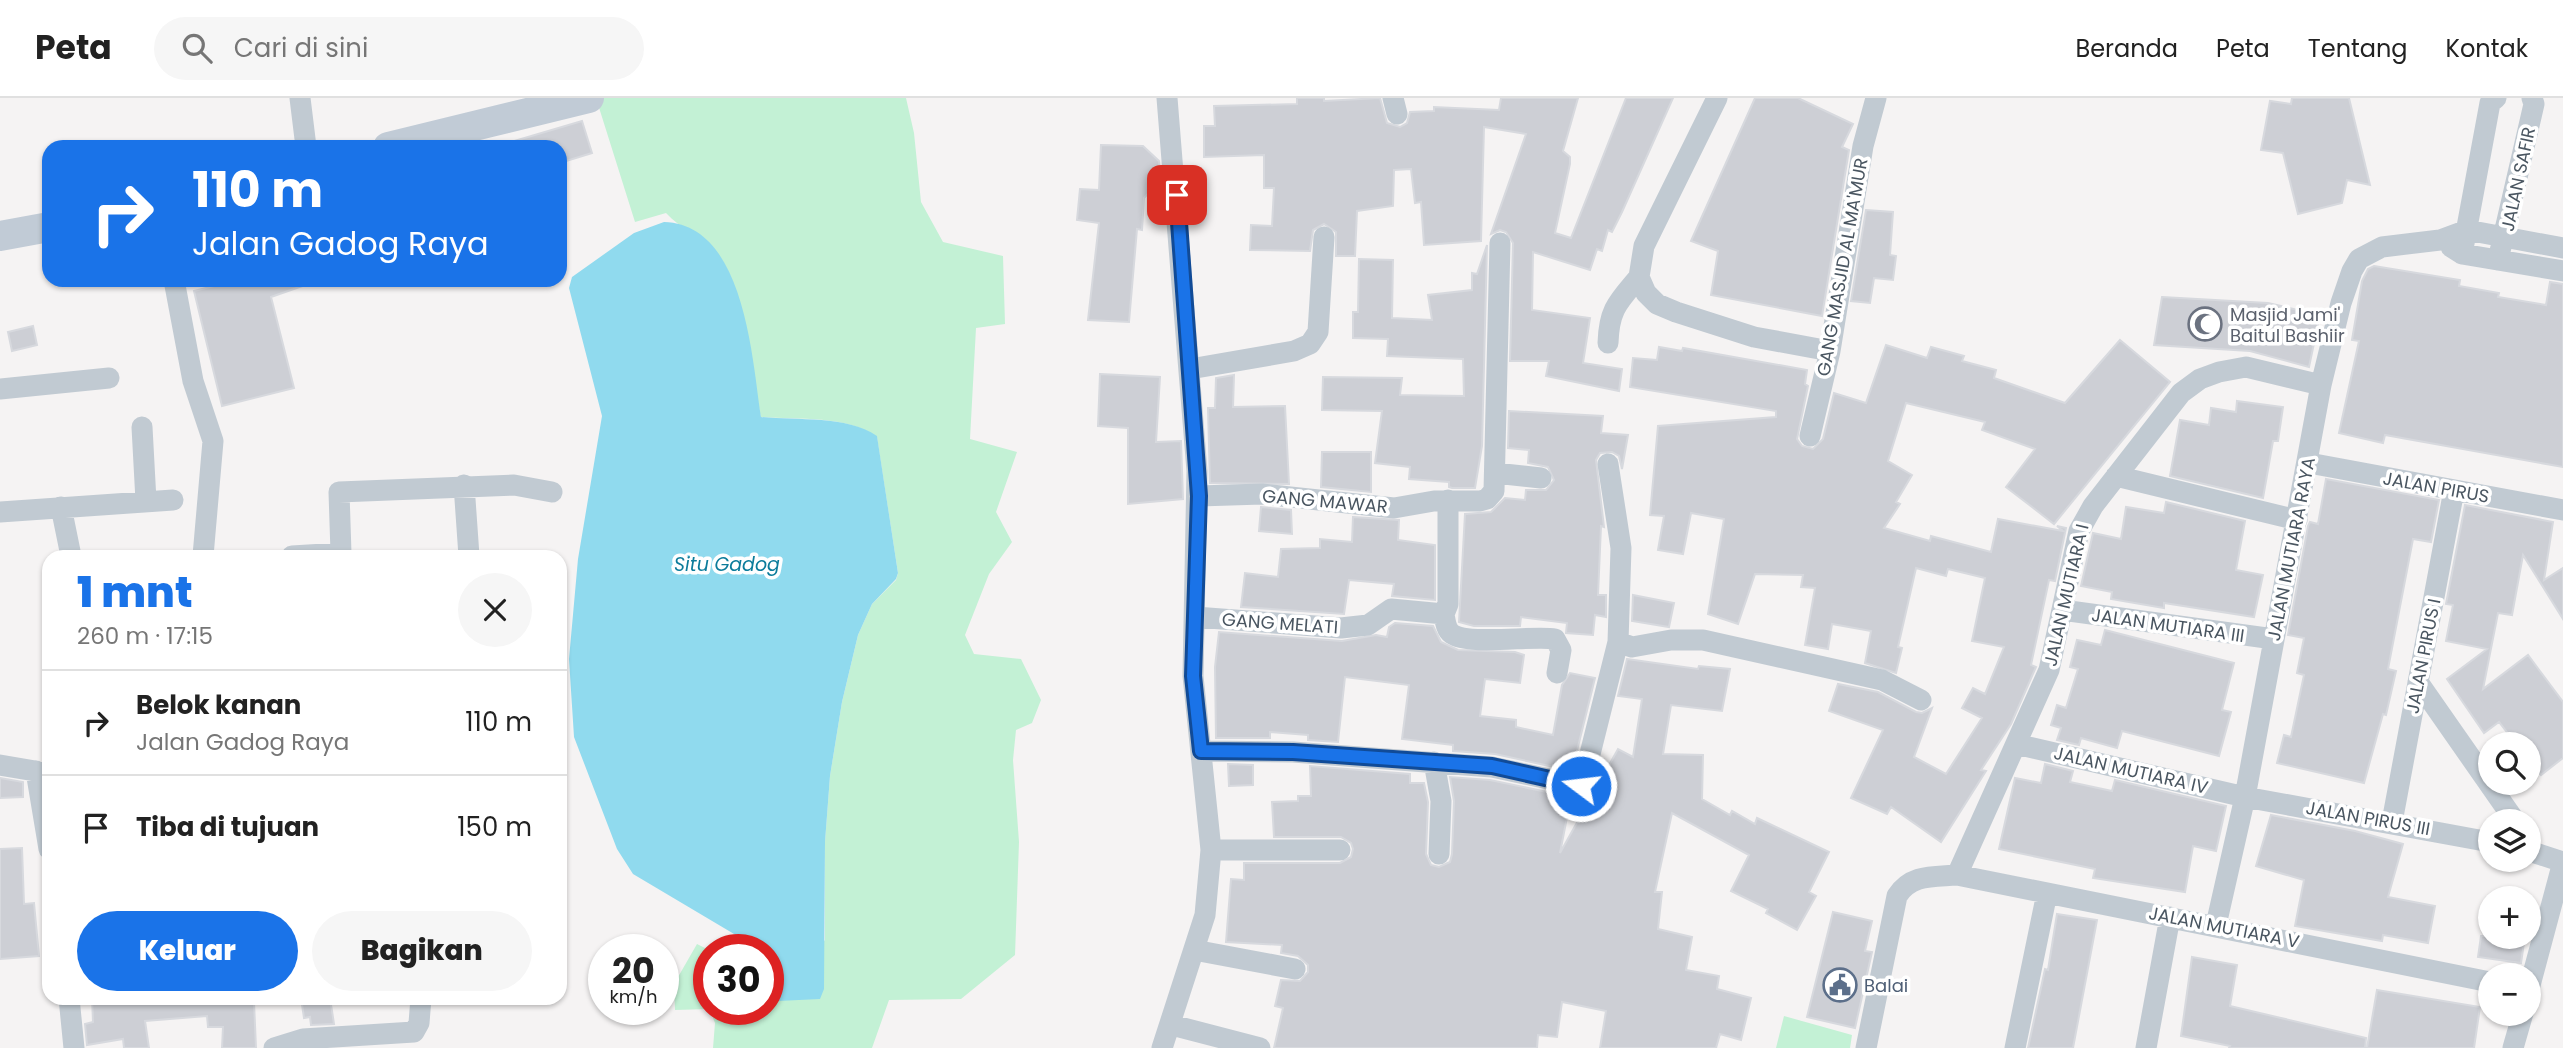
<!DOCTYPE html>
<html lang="id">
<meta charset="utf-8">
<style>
body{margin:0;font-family:Poppins,sans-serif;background:#f6f6f6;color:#222;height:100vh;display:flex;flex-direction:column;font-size:26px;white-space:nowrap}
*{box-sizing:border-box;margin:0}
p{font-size:23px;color:#767676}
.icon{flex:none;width:38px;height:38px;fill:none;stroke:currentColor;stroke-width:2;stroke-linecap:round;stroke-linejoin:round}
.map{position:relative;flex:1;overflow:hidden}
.panel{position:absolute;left:42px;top:452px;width:525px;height:455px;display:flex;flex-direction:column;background:#fff;border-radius:21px;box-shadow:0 2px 5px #0004}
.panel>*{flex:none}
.top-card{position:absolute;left:42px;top:42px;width:525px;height:147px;border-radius:21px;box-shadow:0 2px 5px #0004;background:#1a73e8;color:#fff;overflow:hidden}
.tools{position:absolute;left:2478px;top:634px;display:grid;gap:14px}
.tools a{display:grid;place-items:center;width:63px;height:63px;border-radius:50%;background:#fff;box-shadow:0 2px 5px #0004;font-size:35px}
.speed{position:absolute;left:588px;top:836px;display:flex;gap:14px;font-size:35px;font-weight:700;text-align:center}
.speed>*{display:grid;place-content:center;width:91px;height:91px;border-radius:50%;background:#fff;box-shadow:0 2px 5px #0004;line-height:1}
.speed small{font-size:18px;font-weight:400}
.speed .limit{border:10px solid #d22;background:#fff;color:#111}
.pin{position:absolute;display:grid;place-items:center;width:60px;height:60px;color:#fff;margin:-30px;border-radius:14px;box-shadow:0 4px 10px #0006}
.me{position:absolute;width:77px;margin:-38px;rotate:285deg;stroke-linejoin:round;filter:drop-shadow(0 0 5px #0008)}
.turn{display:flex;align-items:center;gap:24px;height:147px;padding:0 35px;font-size:32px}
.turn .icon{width:91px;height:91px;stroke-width:2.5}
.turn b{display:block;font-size:49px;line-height:60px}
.round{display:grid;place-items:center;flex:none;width:74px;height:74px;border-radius:37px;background:#f6f6f6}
.overview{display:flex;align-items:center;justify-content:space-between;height:119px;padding:0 35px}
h1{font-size:42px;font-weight:800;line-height:52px;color:#1a73e8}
.primary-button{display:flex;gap:14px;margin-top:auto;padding:14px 35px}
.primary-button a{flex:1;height:80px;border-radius:42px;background:#1a73e8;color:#fff;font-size:28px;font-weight:800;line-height:80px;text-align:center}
.primary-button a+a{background:#f6f6f6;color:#222}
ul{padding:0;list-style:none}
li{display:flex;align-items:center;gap:21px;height:105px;padding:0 35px;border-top:2px solid #e0e0e0}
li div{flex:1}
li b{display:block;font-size:26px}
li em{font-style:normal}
header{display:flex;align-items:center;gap:42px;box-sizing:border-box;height:98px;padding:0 35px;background:#fff;border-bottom:2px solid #e0e0e0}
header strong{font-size:33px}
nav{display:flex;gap:38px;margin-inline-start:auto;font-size:24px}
.search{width:490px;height:63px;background:#f6f6f6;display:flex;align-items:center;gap:18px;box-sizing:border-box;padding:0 24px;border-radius:38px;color:#767676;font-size:26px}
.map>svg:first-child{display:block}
</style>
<header>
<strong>Peta</strong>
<div class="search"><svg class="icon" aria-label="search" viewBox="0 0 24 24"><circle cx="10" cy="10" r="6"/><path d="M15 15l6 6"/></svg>Cari di sini</div>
<nav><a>Beranda</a><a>Peta</a><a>Tentang</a><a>Kontak</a></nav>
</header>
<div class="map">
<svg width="2563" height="950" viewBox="0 0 2563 950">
<rect width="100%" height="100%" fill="#f5f3f3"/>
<!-- green -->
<path fill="#c3f1d5" d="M596,0H906L914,35L921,104L943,144L1003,158L1005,226L976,230L970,341L1017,354L996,414L1012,444L989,476L965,537L974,556L1021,561L1041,602L1032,625L1016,632L1013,662L1019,744L1015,857L961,901L889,902L872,950H713L715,925L710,912H768V893L778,903L825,842V744L830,678L842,604L858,537L872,506L896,482L898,475L877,339C847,317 797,322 761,319C752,274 745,187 716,154C701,137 680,131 666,115L635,124Z
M697,846L709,852V911L675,912L674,886Z
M1784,918L1852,937L1850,950H1776Z"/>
<!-- water -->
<path fill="#90daee" d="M664,124C745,126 752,261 761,319C797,323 846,317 877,338L898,475L896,481L872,506L858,537L842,604L830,678L825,744L824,891L820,901L778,903L779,877L768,860V852H761L633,776L617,751L574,639L569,561L578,461L602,318L569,190L572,179L634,135Z"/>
<!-- building -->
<path fill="#cdcfd5" stroke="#d7d9de" stroke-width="2" d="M1297,0H1324V3L1380,0L1387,25L1400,29L1407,25L1410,14L1434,13V9L1499,12L1501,0H1578L1563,53L1570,59V66L1555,135L1571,140L1626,0H1673L1622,114L1612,134L1608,132L1602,153L1597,151L1590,172L1533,154L1532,212L1590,220L1583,265L1622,271L1619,293L1546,278L1549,263H1510L1513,145L1506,134L1500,132L1491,136L1526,36L1484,29L1481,143L1424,147L1421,104L1415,105L1411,71L1394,72L1393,108L1357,113L1355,158H1336V134L1324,126L1313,132L1310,153L1250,152L1251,127L1272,128L1274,90H1264V57L1204,59V28H1215L1214,8L1297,6Z
M1755,0H1798L1853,26L1842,49L1849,52L1822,218L1711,197L1718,153L1691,143Z
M2292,0H2349L2370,87L2347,82L2342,105L2298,116L2283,55L2261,52L2270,3L2291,6Z
M582,23L592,55L560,65V49H512L511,44Z
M1101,47L1143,48L1159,63L1160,82L1144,100L1142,132L1137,131L1129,224L1088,222L1099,125L1077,122L1080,91L1099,92Z
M1866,112L1893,114L1890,157L1896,158L1893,182L1874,180L1870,205L1851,203Z
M1487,147L1482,348L1475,390H1452L1449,389V384L1409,381L1410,369L1375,365L1382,313L1322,312L1323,279L1402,280L1400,297L1464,298L1463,261L1387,258L1388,241L1353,240V214H1358L1359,161L1393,162L1392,220L1432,222L1428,197L1472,192V175L1477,176Z
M2374,168L2460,182L2459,188L2499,195L2498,199L2546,207L2550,184L2563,186V369L2385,337L2383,345L2339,335L2359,243L2352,242L2362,183L2368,171Z
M238,182H311V185L271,199L294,290L222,308L194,193Z
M2162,199L2268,205L2320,217L2309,269L2250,253L2154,247Z
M33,228L37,247L12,253L8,234Z
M2120,242L2170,284L2054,426L2006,389L2035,351L1982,332L1985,324L1906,305L1888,363L1912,377L1896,404L1900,406L1884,430L1930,443L1931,438L1991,454L1998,421L2063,433L2057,428L2066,430L2055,483L2049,482L2031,567L2036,569L2011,626L1981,672L1986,673L1941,744L1891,709L1887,716L1851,700L1883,632L1829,613L1838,586L1878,594L1916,614L1922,615L1932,610L1914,659L1946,676L1982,620L1962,610L1973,590L1985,596L2004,549L1972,543L1985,480L1948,471L1946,478L1916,470L1898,549L1902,550L1896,575L1865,565L1871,533L1832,526L1828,551L1805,547L1815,490L1801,489L1803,477L1755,476L1738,526L1708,516L1724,421L1691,415L1683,456L1658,452L1664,418L1650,417L1658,328L1776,319V313L1630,289L1633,260L1657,262L1659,249L1682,253L1683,250L1807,272L1805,286L1808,288L1797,341L1802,348L1813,351L1823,341L1834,295L1866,305L1886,247L1927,260L1931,249L1964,258L1962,263L1996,272L1994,280L2065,305Z
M1100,276L1160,279L1156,344L1181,343L1183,401L1128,406V330L1098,328Z
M1234,277L1233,309L1285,308L1289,386L1210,385L1208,310H1215L1216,280Z
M2237,303L2283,309L2278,343H2273L2263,400L2170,378L2180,322L2209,327L2211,310L2236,314Z
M1509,313L1603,318L1601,335L1628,337L1622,371L1619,358L1612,354L1600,355L1596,362L1604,429L1601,428L1598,497H1606V519L1595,517L1593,537L1566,535L1567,525L1521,519L1520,528H1474L1459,524L1465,416L1491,414L1505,400L1525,402L1526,392H1546L1554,382L1548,369L1528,365L1529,352L1508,350Z
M1322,354H1371V394L1321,389Z
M2326,381L2439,402L2431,444L2413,441L2388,571L2396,573L2386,617L2383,616L2364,685L2277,665L2284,637L2291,639L2304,577L2297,575L2304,540L2288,537L2308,428L2310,424L2318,426Z
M2166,404L2245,423L2236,472L2263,477L2254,519L2164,505V510L2111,501L2112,494L2081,488L2093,435L2121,441L2126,409L2164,415Z
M2465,407L2553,424L2544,482L2563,470V521L2523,457L2512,517L2498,515L2483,591L2528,557L2563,604V660L2541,677L2529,662V646H2516L2499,624L2484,635L2447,581L2487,551L2446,543L2453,507L2446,506Z
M1261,409L1291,412L1292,436L1259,433Z
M1353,419L1399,422L1398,442L1435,447V502L1392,498L1394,486L1349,482L1344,516L1241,509L1245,475L1278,479L1281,451L1320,450V441L1352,444Z
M1633,497L1674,505L1669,529L1632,523Z
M1395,525L1433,528L1441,544L1458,552L1515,554L1524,557L1520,585L1485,581L1480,618L1516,622V629L1553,637L1562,587L1570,575L1595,580L1572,673L1495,656L1453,653V647L1402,641L1409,587L1345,579L1338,644L1308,642V637L1270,634V640H1216L1215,569L1219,534L1342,543L1376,537L1387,539L1389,529Z
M2105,532L2234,565L2222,612L2231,614L2219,658L2122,633L2117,650L2081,640L2079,647L2057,642L2061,630L2051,627L2057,607L2066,610L2078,571L2070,569L2077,542L2101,547Z
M1627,561L1698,571L1699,568L1730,571L1722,613L1671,607L1663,656L1703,657L1702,701L1730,717L1732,713L1755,726L1757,720L1829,754L1809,794L1816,798L1797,832L1766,815L1768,811L1731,793L1749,757L1672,715L1655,794H1662L1658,831L1692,839L1686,872L1719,878L1717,891L1751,900L1741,942L1720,936L1716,950H1600L1606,913L1562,904L1557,939L1538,937L1537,950H1274L1283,910L1275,908L1281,882L1300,883L1308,874V867L1298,858L1281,855L1282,847L1226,844L1231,781L1244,782V765H1340L1351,759L1353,751L1351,745L1341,739H1274L1272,704L1298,703V698H1311L1310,668L1410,676V685H1424L1428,704L1426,756L1431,767L1439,769L1450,764L1452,756L1454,703L1450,679L1490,682L1571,699L1560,755L1618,651L1633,659L1642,601L1618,598Z
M1228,666L1253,667V687L1229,688Z
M2045,666L2073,673L2070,684L2112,693L2115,682L2226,708L2216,753L2193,748L2185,794L2093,780L2095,771L1999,751L2015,680L2041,685Z
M0,680L23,684V699L0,700Z
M2271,717L2355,733L2403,746L2388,799L2435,808L2428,845L2383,837L2382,843L2295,828L2304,782L2256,768Z
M22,750L24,806L34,805L39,858L0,861V751Z
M1833,814L1872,823L1865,853L1872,854L1855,930L1807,919Z
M2057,816L2097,822L2073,950H2028L2045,871L2048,872Z
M2481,838H2525L2521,865L2478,859Z
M2192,859L2237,867L2230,908L2366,940L2365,950H2229L2230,948L2181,938Z
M2377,892L2480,909L2474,950H2367Z
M92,900L254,904L256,950H222L223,929H208L207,918L145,923L149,950H124L123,941L87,947L85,926L93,924Z
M301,900H330L334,926L311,927L310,919L304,920Z"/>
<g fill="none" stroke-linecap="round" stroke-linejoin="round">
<!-- street -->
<path stroke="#c1cad2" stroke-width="21" d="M300,0L306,49
M1393,0L1397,16
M1717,0L1644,148L1639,179L1646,195L1657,206L1676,214L1754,239L1830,253
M2451,149L2462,156L2563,173
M2462,156L2490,5L2496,0
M2498,162L2534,6L2532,0
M174,182L193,283L213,343L203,458
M1608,245C1609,211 1618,204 1639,179
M1190,271L1294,253L1310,246L1318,234L1324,139
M0,291L109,280
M142,329L146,403
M1810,338L1830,253L1863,48L1876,0
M2309,365L2563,412
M1495,375L1541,380
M2116,378L2297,422
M464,387L469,458
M1199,398L1262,396L1394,410L1434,403H1480L1487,401L1494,393L1500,145
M1448,402V506L1444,516C1445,522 1446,532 1452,536C1469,548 1534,537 1555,541L1561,552L1557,575
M61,409L71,458
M0,414L173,402
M292,458L341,455L339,394L514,387L552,394
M2062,512L2274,541
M1195,519L1341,530L1368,527L1391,511L1444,516
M1618,544L1632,549L1671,542H1703L1882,582L1921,602
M2418,584L2515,723
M2016,646L2245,699L2490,744
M1201,653L1293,654L1492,669L1582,688L1618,544L1621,450L1608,366
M1434,664L1441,703L1439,756
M0,667L47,675
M36,673L49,751
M2392,724L2454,392
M1211,752H1340
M2529,753L2563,764L2529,891
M1957,777L2049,572L2079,433L2093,408L2181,295L2200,281L2219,274L2246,269L2321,287
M2216,827L2245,699L2321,287L2341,205L2352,173L2359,161L2382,149L2440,142L2467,132L2563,150
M1194,852L1295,871
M69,900L74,950
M1172,927L1260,950
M274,950L303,941L414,934L419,925L421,900
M1162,950L1205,817L1211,752L1193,578L1197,373L1167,0
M1866,950L1897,798C1911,776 1933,779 1957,777L2490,884
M2015,950L2047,795
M2146,950L2170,819
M2513,950L2523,915"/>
<!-- secondary -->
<path stroke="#c1cbd6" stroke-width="30" d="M388,49L589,0
M0,138L49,129"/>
</g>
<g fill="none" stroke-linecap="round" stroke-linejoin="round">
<defs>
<path id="route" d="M1177,97L1199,398L1193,578L1201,653L1293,654L1492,668L1581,688"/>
</defs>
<!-- route casing -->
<use href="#route" stroke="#114b97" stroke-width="18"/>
<!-- route -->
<use href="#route" stroke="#1a73e8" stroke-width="12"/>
</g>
<!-- icons -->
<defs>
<symbol id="mosque-ring" viewBox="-11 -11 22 22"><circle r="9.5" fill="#fff" stroke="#6b7280" stroke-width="1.5"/><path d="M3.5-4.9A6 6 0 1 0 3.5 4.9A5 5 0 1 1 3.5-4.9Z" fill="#6b7280"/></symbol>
<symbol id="civic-ring" viewBox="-11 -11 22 22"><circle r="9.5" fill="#fff" stroke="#5c6f8a" stroke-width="1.5"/><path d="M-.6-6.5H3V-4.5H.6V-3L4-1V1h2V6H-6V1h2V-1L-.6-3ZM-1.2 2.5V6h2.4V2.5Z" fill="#5c6f8a"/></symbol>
</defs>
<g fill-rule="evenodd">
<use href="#mosque-ring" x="2186" y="207" width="38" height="38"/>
<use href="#civic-ring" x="1821" y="868" width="38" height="38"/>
</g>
<g text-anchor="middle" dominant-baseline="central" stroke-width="7" stroke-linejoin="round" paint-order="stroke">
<!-- street labels -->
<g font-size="18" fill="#4a5661" stroke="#fff">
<text transform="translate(2518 81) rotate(-78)">JALAN SAFIR</text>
<text transform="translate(1842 169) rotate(-80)">GANG MASJID AL MA'MUR</text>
<text transform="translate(2436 389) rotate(10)">JALAN PIRUS</text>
<text transform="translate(1325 403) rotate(5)">GANG MAWAR</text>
<text transform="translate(2291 451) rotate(-79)">JALAN MUTIARA RAYA</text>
<text transform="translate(2066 497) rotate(-77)">JALAN MUTIARA I</text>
<text transform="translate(1280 525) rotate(4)">GANG MELATI</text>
<text transform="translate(2168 527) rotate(8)">JALAN MUTIARA III</text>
<text transform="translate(2423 558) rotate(-79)">JALAN PIRUS I</text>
<text transform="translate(2131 672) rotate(13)">JALAN MUTIARA IV</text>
<text transform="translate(2368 720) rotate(10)">JALAN PIRUS III</text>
<text transform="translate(2224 829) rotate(11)">JALAN MUTIARA V</text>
</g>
<!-- worship labels -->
<g font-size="18" fill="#5b616d" stroke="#fff" text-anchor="start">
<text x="2230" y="216">Masjid Jami'<tspan x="2230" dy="21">Baitul Bashiir</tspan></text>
</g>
<!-- service labels -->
<g font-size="18" fill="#4e5e75" stroke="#fff" text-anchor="start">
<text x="1864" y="887">Balai</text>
</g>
<!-- water labels -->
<g font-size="19" font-style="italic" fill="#0c7c9b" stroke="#fff">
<text x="727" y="466">Situ Gadog</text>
</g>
</g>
</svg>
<div class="tools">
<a><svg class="icon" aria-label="search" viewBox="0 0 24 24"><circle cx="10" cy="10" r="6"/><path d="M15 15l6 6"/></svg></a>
<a><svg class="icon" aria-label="layers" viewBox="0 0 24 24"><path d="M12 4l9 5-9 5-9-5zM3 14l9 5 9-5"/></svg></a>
<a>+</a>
<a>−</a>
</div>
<div class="speed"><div>20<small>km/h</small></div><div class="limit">30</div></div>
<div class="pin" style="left:1177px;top:97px;background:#d93025"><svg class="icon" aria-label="arrive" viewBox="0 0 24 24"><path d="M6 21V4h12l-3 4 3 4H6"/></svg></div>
<svg class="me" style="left:1581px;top:688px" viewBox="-20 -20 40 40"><circle r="17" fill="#1a73e8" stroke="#fff" stroke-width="3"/><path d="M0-11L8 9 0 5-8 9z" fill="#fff"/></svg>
<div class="top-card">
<div class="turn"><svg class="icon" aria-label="right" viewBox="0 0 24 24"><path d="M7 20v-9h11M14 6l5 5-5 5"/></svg><div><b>110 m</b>Jalan Gadog Raya</div></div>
</div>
<section class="panel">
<div class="overview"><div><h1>1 mnt</h1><p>260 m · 17:15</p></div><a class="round"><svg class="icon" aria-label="close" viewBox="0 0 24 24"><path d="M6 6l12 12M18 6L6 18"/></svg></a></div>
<ul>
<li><svg class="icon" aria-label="right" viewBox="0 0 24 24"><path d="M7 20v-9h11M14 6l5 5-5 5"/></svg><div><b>Belok kanan</b><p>Jalan Gadog Raya</p></div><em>110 m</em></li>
<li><svg class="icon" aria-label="arrive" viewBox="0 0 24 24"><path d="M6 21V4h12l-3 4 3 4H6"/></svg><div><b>Tiba di tujuan</b></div><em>150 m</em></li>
</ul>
<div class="primary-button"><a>Keluar</a><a>Bagikan</a></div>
</section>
</div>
